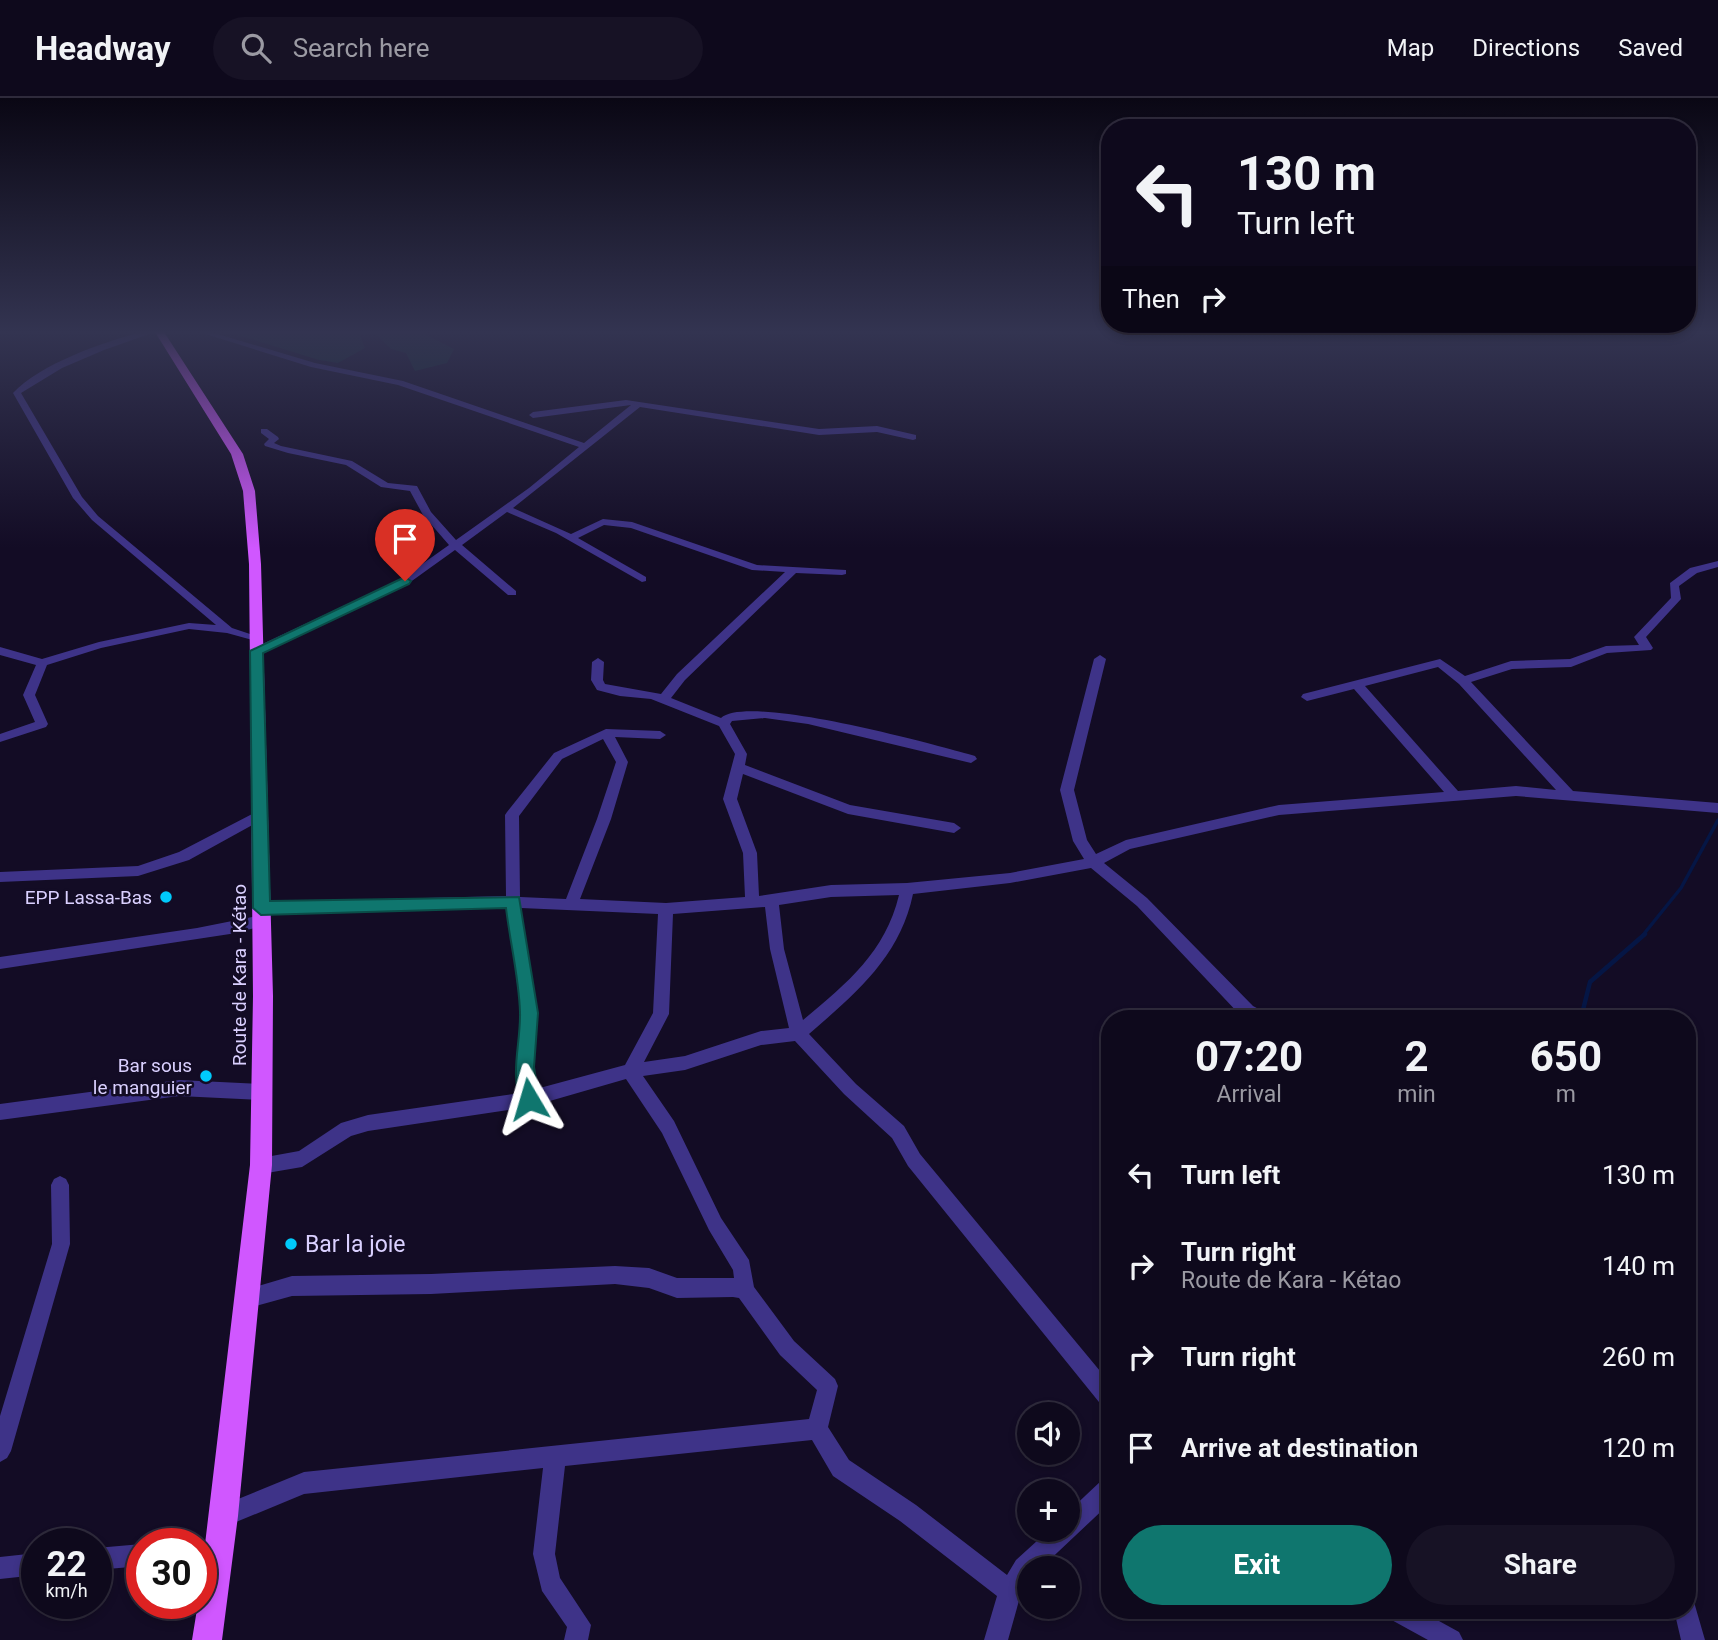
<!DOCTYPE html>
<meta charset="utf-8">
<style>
body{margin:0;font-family:Roboto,sans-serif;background:#171225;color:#f1f3f6;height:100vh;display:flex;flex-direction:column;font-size:26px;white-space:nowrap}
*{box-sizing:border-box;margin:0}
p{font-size:23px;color:#9b9aa3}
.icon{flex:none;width:38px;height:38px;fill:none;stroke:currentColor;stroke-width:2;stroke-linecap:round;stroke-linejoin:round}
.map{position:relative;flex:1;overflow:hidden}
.details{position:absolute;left:1101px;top:912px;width:595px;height:609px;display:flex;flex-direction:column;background:#0e091c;border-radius:28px;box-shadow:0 4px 10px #0003,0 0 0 2px #2e2a3b}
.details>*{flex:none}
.hud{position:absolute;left:1101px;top:21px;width:595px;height:214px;border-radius:28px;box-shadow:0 4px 10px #0003,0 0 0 2px #2e2a3b;background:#0e091c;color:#f1f3f6;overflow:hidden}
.controls{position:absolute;left:1017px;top:1304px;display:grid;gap:14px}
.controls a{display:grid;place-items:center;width:63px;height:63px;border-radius:50%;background:#0e091c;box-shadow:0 4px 10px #0003,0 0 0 2px #2e2a3b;font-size:35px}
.speed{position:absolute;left:21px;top:1430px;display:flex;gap:14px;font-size:35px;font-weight:700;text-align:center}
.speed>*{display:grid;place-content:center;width:91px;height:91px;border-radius:50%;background:#0e091c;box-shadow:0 4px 10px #0003,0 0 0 2px #2e2a3b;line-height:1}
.speed small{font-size:18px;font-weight:400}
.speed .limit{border:10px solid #d22;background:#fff;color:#111}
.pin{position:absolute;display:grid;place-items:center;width:60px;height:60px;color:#fff;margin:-72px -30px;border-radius:50% 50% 50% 0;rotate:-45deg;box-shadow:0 0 7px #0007}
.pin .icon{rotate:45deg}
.me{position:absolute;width:77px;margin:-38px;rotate:353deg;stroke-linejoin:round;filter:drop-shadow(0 0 5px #0008)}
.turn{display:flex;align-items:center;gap:24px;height:147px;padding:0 21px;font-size:32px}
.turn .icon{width:91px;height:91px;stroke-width:2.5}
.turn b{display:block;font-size:49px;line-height:60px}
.then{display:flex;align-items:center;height:66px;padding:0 21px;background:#0003;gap:14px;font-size:26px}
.eta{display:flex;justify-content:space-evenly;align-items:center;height:119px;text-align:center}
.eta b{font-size:42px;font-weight:700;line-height:49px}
.button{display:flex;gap:14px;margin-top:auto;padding:14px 21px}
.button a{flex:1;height:80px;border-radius:42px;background:#0f766e;color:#fff;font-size:28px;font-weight:700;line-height:80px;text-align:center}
.button a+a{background:#171225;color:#f1f3f6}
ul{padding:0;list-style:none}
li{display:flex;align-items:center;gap:21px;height:91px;padding:0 21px}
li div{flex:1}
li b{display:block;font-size:26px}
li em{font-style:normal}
header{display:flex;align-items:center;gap:42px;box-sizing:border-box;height:98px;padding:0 35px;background:#0e091c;border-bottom:2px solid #2e2a3b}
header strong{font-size:33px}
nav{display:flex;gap:38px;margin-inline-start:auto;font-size:24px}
.search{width:490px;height:63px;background:#171225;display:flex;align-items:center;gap:18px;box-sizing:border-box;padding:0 24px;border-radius:38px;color:#9b9aa3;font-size:26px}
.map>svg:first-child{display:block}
</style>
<header>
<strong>Headway</strong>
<div class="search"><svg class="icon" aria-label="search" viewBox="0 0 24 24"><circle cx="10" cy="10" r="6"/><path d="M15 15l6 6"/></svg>Search here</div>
<nav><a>Map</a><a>Directions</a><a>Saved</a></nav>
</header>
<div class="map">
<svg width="1718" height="1542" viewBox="0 0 1718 1542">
<rect width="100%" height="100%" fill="#130c25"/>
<!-- green -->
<path fill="#0f2e30" d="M228,234H420L454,251L447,265L415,273L406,255L391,251L376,236L360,237L365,250L338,265L319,262Z"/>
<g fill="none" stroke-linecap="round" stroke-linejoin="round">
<!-- stream-far1 -->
<path stroke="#051645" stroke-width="3.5" d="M1643,837L1681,790L1718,722"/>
<!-- stream -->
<path stroke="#051645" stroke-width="4.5" d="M1581,920L1590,884L1645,836"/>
<!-- street -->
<path fill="#3e3388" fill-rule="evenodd" d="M142,234H155L104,252L62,270L21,295L82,399L98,418L232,530L262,540L256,543L227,535L189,531L101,550L47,567L35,597L48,626L46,629L0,644V636L35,624L23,597L36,567L0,557V549L42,561L99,544L189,525L216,527L92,422L73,400L13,295C40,266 103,244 142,234Z
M199,234H211L315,265L403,283L584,345L631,307L533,320L529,317L533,314L626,302L819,331L877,328L916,337V341L913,342L877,334L819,337L640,309L513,410L571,436L603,421L632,424L757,467L846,472V476L842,477L796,475L685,582L671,600L721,620C748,595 936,647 975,658L977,661L971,665L808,626L765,620L732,623L730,626L747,656L745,667L850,707L954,725L961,730L954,735L848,716L743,676L737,701L757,755L759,798L831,787L907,785L1010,775L1084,761L1073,743L1060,692L1094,561L1100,557L1106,561L1074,692L1087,742L1096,756L1126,742L1279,707L1444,694L1354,591L1307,603L1301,599L1303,596L1440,561L1465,578L1511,563L1570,561L1606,548L1639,547L1634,539L1671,500L1670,485L1690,470L1718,463V469L1697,475L1679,488L1681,501L1646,539L1653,550L1651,552L1607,555L1571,569L1512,571L1471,584L1573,693L1718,705V715L1516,698L1279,717L1130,751L1104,765L1147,800L1253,908L1266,915L1268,920H1246L1241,918L1137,808L1091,770L1010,785L913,796C900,859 855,896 809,936L856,986L904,1028L920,1056L1110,1285V1312L1103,1309L908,1068L892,1040L844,996L795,943L761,947L685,972L643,978L674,1023L721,1120L749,1162L754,1189L794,1243L835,1281L838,1288L828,1329L849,1362L916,1407L1007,1477L1016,1462L1049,1432H1068V1414L1102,1382L1110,1379V1405L1041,1470H1029V1483L1020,1499L1008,1542H984L997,1498L900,1423L833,1378L812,1342L565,1368L555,1456L560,1480L591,1527L588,1542H564L567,1529L542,1493L533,1456L543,1370L304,1396L224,1429L216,1426L213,1418L216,1410L304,1374L809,1321L817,1292L780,1257L739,1200L733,1199L677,1200L649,1190L615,1186L431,1196L292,1198L245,1211L238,1208L235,1201L238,1194L292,1178L431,1176L615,1168L649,1170L677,1180H734L733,1172L709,1132L662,1035L626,981L529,1009L368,1033L351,1038L302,1069L261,1076L255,1073L252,1067L255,1061L299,1053L341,1025L368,1017L520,995L516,969L521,915L507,810L261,816L256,814L254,810L256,806L261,804L506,798L505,717L507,714L554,655L606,631L660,633L666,637L660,641L615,639L628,664L611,721L580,801L666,805L745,799L743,755L723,701L735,656L719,628L651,601L620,598L597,592L591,582L592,564L598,560L604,564L603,582L605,586L661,596L677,576L785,474L752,472L631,430L604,427L578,440L646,479V483L642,484L556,435L507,414L462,447L516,493V497H508L455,452L409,485L260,555H252V551L401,481L449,447L423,417L410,393L381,389L346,367L288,355L265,348L264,346L269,341L261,335V331H267L278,339L279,341L274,345L281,348L352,363L388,385L417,388L431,414L456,442L529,390L579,349L398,287L311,269ZM1438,569L1459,586L1556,692L1516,688L1458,693L1365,588ZM603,641L616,664L597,721L566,801L520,799L519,718L562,661ZM899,797C885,855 846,886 803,922L784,851L779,807L831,799ZM765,809L770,851L789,930L761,933L685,958L644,964L669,916L673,816ZM521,810L658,816L653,915L625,967L536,991L532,969L537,915Z
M260,712L265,714L267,717L265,720L189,762L138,778L0,784V774L138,768L179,754Z
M262,817L267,819L269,823L267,827L230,836L0,871V859L197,830Z
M179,982L262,986L268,989L270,994L268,999L262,1002L179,998L0,1022V1006Z
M60,1078L66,1081L69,1087L70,1146L11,1353L7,1360L0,1364V1318L52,1146L51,1087L54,1081Z
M142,1446V1468L96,1472V1450Z
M37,1455V1477L0,1481V1459Z
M1687,1501L1694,1504L1705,1542H1681L1674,1512H1687Z
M1384,1512H1419L1459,1534L1463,1542H1428L1388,1520Z"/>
<!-- primary -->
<path fill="#d057ff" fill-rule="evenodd" d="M155,234H164L243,356L255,393L261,466L273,898L272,1067L238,1418L222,1542H192L198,1505H201V1480L250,1067L253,898L249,466L243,393L231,356Z"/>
</g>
<!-- sky -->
<linearGradient id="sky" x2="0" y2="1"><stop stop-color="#0a0714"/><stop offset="0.52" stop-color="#333451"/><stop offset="1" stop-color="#333451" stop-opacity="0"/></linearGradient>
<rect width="1718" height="450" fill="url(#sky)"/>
<!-- route -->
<path fill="#0f766e" stroke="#0a4d48" stroke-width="2" d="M405,479L411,483L409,486L263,555L270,803L519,799L538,915L534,969L539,1001L536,1007L529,1010L522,1007C509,977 521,945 520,914C519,880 510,844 506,810L261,817L253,810L250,553Z"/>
<!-- markers -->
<g fill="#00cafb" stroke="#130c25" stroke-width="2.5">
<circle cx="166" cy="799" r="7"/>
<circle cx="206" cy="978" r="7"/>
<circle cx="291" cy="1146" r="7"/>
</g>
<g text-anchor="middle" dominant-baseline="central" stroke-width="5" stroke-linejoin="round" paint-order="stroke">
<!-- poi labels -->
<g font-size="19" fill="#dad0ff" stroke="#130c25" text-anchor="end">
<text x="152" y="799">EPP Lassa-Bas</text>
<text x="192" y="967">Bar sous<tspan x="192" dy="22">le manguier</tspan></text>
</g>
<!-- street labels -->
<g font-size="19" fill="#dad0ff" stroke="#130c25">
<text transform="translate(239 877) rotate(-90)">Route de Kara - Kétao</text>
</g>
<!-- near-poi labels -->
<g font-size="23" fill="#dad0ff" stroke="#130c25" text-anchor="start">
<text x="305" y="1146">Bar la joie</text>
</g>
</g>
</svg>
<div class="controls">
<a><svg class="icon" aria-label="sound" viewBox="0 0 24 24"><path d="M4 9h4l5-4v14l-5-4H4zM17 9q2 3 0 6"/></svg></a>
<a>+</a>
<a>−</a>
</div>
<div class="speed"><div>22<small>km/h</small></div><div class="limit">30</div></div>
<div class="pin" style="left:405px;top:483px;background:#d93025"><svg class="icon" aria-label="arrive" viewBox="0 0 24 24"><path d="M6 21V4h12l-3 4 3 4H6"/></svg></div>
<svg class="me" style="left:529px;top:1001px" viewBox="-20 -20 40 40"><path d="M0-17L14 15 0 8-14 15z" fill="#0f766e" stroke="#fff" stroke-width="4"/></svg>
<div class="hud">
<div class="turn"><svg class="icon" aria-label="left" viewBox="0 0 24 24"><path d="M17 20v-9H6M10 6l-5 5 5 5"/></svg><div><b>130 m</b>Turn left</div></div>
<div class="then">Then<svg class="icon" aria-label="right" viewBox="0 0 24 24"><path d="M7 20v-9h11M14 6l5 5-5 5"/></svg></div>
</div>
<section class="details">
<div class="eta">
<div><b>07:20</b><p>Arrival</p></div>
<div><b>2</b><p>min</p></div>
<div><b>650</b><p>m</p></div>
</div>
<ul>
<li><svg class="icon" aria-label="left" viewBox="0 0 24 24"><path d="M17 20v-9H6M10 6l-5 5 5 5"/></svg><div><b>Turn left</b></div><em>130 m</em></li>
<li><svg class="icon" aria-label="right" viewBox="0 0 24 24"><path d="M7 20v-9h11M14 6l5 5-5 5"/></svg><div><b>Turn right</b><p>Route de Kara - Kétao</p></div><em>140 m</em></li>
<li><svg class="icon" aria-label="right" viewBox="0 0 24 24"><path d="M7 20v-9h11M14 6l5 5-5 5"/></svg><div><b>Turn right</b></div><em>260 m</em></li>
<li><svg class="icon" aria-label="arrive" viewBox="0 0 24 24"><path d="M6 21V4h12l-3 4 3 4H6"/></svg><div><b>Arrive at destination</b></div><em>120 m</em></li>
</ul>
<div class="button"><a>Exit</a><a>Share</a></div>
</section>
</div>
